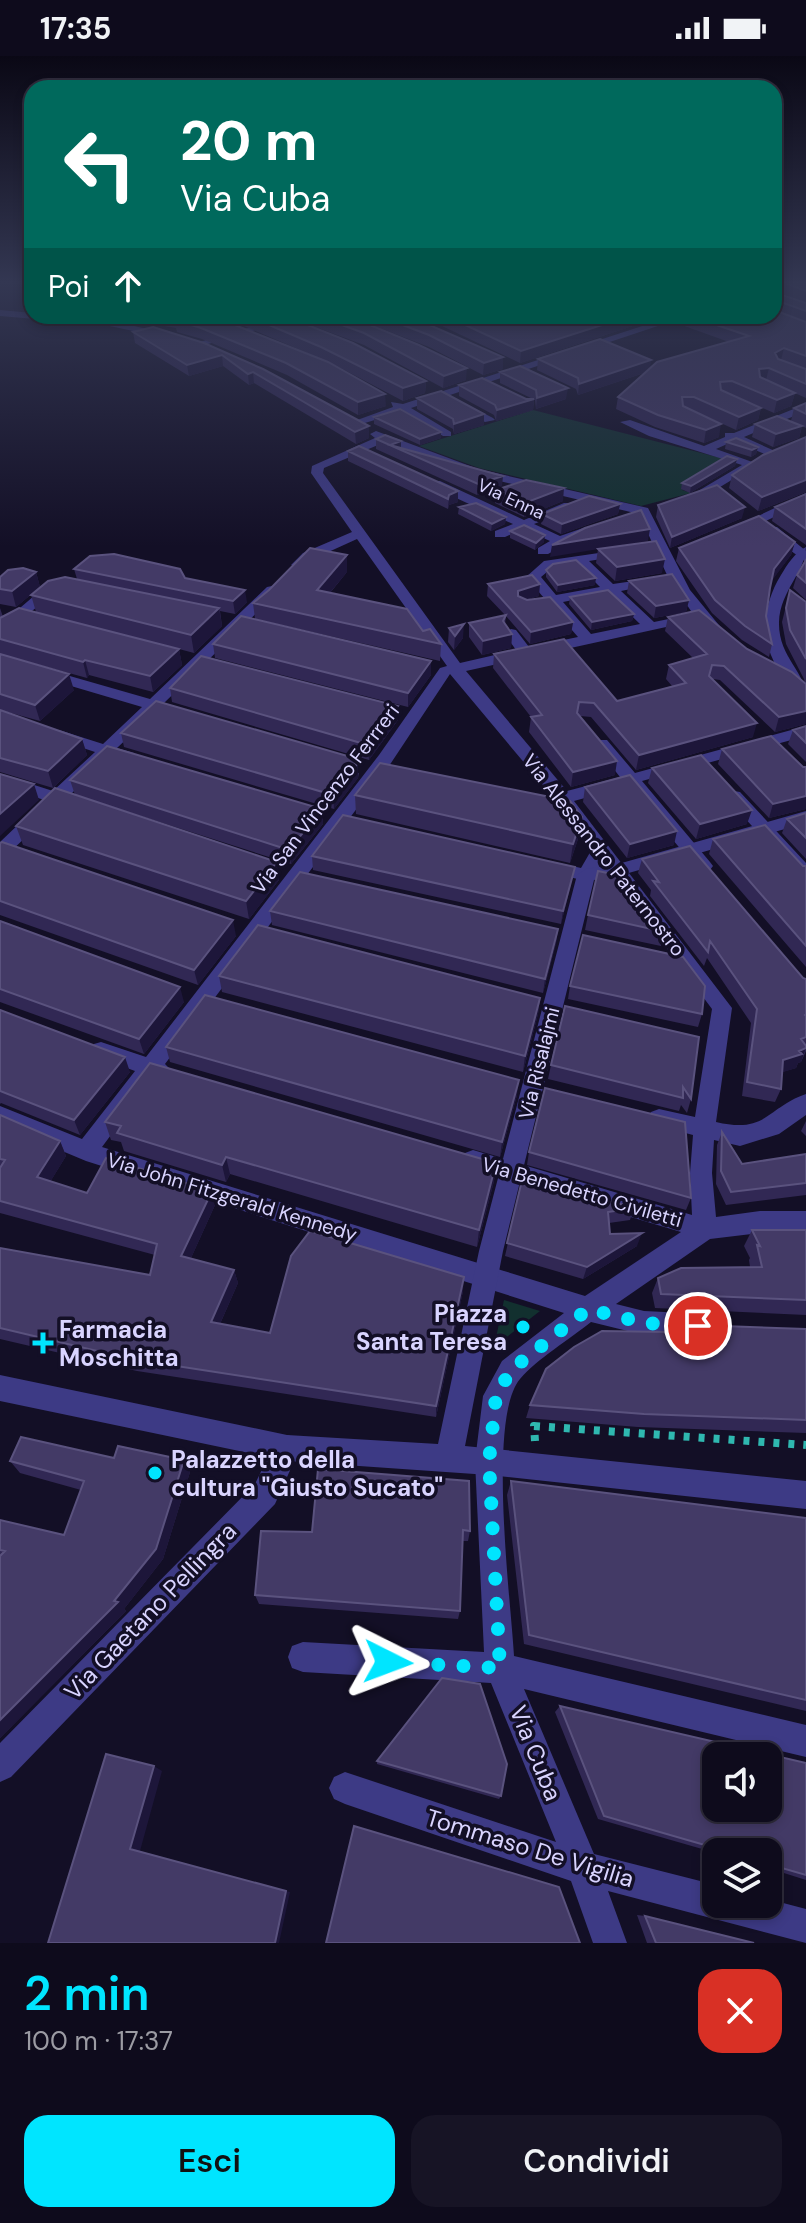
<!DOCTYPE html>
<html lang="it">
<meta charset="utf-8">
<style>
body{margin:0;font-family:"DM Sans",sans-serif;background:#171425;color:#f1f3f6;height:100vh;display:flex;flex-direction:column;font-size:30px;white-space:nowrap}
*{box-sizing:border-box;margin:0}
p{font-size:26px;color:#9b9ba3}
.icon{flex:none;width:44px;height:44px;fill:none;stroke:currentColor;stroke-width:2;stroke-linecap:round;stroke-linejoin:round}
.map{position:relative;height:1887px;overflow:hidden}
.side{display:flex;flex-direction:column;background:#0e0b1c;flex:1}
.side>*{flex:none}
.banner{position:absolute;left:24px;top:24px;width:758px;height:244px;border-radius:24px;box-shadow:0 4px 12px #0003,0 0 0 2px #2e2b3b;background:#00695c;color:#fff;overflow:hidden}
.buttons{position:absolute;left:702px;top:1686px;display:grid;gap:16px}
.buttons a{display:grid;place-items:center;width:80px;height:80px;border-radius:16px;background:#0e0b1c;box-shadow:0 4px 12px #0003,0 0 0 2px #2e2b3b;font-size:40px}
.pin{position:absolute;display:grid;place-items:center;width:68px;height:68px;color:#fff;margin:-34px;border:4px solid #fff;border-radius:50%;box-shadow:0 2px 8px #0007}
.me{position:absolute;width:88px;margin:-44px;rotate:93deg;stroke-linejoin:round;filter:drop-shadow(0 0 6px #0008)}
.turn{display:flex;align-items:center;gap:28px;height:168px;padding:0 24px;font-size:36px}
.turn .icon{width:104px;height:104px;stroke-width:2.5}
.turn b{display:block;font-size:56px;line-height:68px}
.then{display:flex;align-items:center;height:76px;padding:0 24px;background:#0003;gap:16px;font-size:30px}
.round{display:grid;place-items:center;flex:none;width:84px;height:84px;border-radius:24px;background:#171425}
.summary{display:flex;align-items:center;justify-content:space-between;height:136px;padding:0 24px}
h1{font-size:48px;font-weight:600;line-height:60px;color:#00e5ff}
.primary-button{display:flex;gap:16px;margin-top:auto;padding:16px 24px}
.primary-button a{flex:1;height:92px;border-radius:24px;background:#00e5ff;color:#111;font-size:32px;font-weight:600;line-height:92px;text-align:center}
.primary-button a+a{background:#171425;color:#f1f3f6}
.status{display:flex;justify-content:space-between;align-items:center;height:56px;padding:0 40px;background:#0e0b1c;direction:ltr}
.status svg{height:22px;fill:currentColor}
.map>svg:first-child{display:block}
</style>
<div class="status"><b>17:35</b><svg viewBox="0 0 49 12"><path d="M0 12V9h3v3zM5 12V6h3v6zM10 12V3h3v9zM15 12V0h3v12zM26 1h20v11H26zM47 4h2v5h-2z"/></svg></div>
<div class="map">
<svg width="806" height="1887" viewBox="0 0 806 1887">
<rect width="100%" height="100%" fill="#130f26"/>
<!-- green -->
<path fill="#12302f" d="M533,354L537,355L725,403L682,434L691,437L641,450L479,412L419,390Z
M504,1244L540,1255L494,1291Z"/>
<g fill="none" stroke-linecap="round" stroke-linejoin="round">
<!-- path -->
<path stroke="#2fb8b0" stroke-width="8" stroke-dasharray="6 9" stroke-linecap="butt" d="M535,1385L534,1370L806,1389"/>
<!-- minor -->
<path fill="#3d3a85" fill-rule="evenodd" d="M0,254L32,257V260L105,263L176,280L171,283L105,269L0,260Z
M288,260H304L201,290L193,288Z
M673,260H688L411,352L451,376V380H443L401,356L355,370L349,367L393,351L391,346L403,348Z
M460,345L493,362L495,364L485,366L456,350L455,348Z
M806,348V355L744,381L777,396V400H769L734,385L716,393L758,408L697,445L693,444V438L742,409L649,380L620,366L630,364L704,390L725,381V377H734Z
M376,375L478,413L648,452L690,534L723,574L716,578L698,564L466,615L567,735L620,721L593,687L595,684H607L635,717L806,670V680L642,725L710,806L713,810L710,814H698L628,730L574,745L732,952L716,1066C767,1078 766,1052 806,1038V1059L779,1078L740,1090L714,1084L712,1117L716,1161L760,1155H806V1177H760L710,1183L616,1248L644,1255L706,1258L715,1262L719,1270L715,1278L706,1282L644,1279L591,1266C570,1283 537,1303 520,1323C487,1362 511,1545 514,1600L806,1669V1701L524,1633L594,1798L716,1829V1848H768V1843L806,1853V1887L608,1835L627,1887H593L571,1825L345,1748L334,1743L329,1732L334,1721L345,1716L556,1786L491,1627L303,1616L292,1612L288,1601L292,1590L303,1586L484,1596L475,1405L483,1340L502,1305L564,1257L86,1105L0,1069V1050L82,1083L135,1015L94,1000L91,994L94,988L101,986L146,1001L379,699L440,612L447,610L357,483L313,503L303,512L291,509L303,497L352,476L311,417L312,410L375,382L370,378ZM385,386L470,418L639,458L667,519L693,558L654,566L621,535L661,527V521L613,528L589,505L626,499V493L544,505L526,521L544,542L535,546L542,550L550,549L578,581L529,591L516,574L511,573L504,577L516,594L460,607L323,417L324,412ZM576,507L600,531L556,539L541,521L553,511ZM608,537L640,568L591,578L563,546ZM450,618L557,746L592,793L581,812L550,805L541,811L544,815L586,825L592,823L602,806L712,953L695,1061L659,1053L651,1056L648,1062L651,1068L693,1079L690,1117L692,1159L473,1094L465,1097L462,1104L465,1111L473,1114L681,1176L585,1240L102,1091L154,1021H168L172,1015L165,1008L391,707Z
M432,425H440L524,464L564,447H572V453L534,468L560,480L586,471L592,475L548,498H538V492L550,485L523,473L505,481H495V475L513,468L432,431Z
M806,437V446L742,476L731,473Z
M767,471H777L806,495V506L767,477Z
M55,530L62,534L51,540L0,580V569L41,534Z
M272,530L279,534L277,537L164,647L183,653V659L156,655L117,692L134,697V705L128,706L109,700L68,741L80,748L78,752L59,749L6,800L0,802V786L44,744L0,729V718L53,735L95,696L53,682V676L59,674L103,688L142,651L0,609V600L150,643L267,531Z
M734,735L740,736L806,807V824L800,822L728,744L726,740L728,736Z
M287,1379L297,1382L300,1392L275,1448L11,1721L0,1726V1687L255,1428L277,1382Z"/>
<!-- tertiary -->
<path fill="#3d3a85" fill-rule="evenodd" d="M806,491C806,515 780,535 779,566C778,601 806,616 806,641C798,638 793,631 787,625C759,593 760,553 781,519C787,509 795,496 806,491Z
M806,755V767L618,820L594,824L503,1195L465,1390L806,1425V1453L489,1419L287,1405L0,1345V1319L287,1379L438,1388L479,1195L577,819L586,813L618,808Z"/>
</g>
<!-- wall -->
<path fill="#312854" d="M774,226H806V342L765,324L795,337L791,350L774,357L729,337L761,352L758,364L736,374L690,353L719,381L704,387L655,371L616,353L618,341L644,317L578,339L576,333L537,314L538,303L650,312L729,286L676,267L677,260H774Z
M123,260H212L326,305L242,269L215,260H348L466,324L443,332L364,289L286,260L426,325L425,337L403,345L335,309L386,350L358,359L287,319L202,283L177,276L176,272L123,263Z
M349,260H409L503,301V313L483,319L429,291Z
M410,260H663L520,307L440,269Z
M133,276L204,287L369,382L356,388L254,327L249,329L223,310L189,320L135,287Z
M500,316L566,343L536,353L535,344H534L533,354L496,365L494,359L459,340V329L526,343H533L500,327Z
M417,342L484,369L454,378L453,373L417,353Z
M806,347V372L802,370L799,382L773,391L752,381L755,368L791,365L794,352Z
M374,361L441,376V382L420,389L374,368Z
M806,381V436L758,455L729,432L732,419Z
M376,383L401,385V392L502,430L477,439L376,393Z
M726,386L758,391L756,398L751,401L725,393Z
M348,395L458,446L449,449L448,453L348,405Z
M737,403L735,410L690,437L681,433L682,427Z
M496,434L563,445L524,461L495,447Z
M806,438V489L772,465L775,451Z
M620,448L618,458L561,478L541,468L542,458Z
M658,449L742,462L670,492L656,461Z
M459,451L506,461L505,468L491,475L458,458Z
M510,475L544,486L535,494L510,482Z
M795,486L791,499L771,525L766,560L772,588L769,601L742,584L712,557L676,505L679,492Z
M598,493L662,517L615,525L596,507Z
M806,504V544L793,532L797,519Z
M74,513L185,522L247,546L235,558L220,555L222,570L194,597L179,593L182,609L153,636L89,619L87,622L0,598V552L3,561L36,556L31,539L77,523Z
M546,514L595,529L557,536L546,521Z
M36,516L40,531L16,551L0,548V521Z
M347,516L330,537L423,575L441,588L440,605L255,563L253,547Z
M629,525L689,544L686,556L654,562L627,537Z
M488,528L539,540L525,544L573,566L571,578L530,588L506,560L505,568L512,578L511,592L482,599L469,581V567L505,559L487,540Z
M790,534L806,546V668L775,676L720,624L713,623L753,681L636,714L591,661L580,660L615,719L571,731L529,676L531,661L493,612L494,598L617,645L672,630L666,623L669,609L693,602L665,575L668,561L747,593L805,627L804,623L786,588L782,566Z
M570,541L634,558L632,565L591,574L569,548Z
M449,572L463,582L454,594L448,586Z
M213,588L431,619L408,651L215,602Z
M0,598L74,634L40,665L0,654Z
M170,632L398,664L369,704L172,646Z
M0,654L82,683L87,699L53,732L0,716Z
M806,670V706L788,688L793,674Z
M121,677L359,717L358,722L334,753L124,691Z
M722,693L806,711V753L769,762L718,708Z
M652,712L747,768L696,783L648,727Z
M70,724L322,753L323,768L291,808L75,739Z
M585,731L674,789L627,802L583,746Z
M355,739L582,761L579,780L570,807L356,758Z
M806,757V803L782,777L787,763Z
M16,770L279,824L249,863L23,789Z
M713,783L806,810V911L709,798Z
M0,787L236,880L198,929L0,859Z
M312,800L575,811L561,868L313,814Z
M642,803L803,922L806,923V995L801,1006L798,1007L796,1012L782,1016L781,1033L775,1046L742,1040L751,967L707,902L704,910L650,840L651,834L638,817Z
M270,855L558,873L556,887L543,937L272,869Z
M588,859L665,876L661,890L585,874Z
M0,865L184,946L144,998L0,946Z
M219,920L540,942L538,958L523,1016L222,936Z
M570,930L702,958L698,971L568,943Z
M0,954L130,1016L80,1079L1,1047L0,1048Z
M699,981L691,1043L687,1057L681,1049L679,1055L548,1023L551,1009Z
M166,991L517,1039L500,1101L170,1006Z
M0,1059L60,1085L66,1100L50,1126L87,1137L212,1135L215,1149L191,1202L234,1214L238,1227L220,1268L270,1277L463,1235L436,1361L137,1315L0,1283V1192L150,1219L155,1199L0,1157Z
M806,1065V1080L801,1075Z
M105,1066L496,1107L494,1125L477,1191L230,1118L226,1126L124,1095L121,1086L111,1084Z
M722,1076L742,1108L806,1098V1139L726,1149L716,1128L717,1089Z
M529,1096L691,1142L686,1154L527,1109Z
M523,1120L634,1152L630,1164L609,1167L610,1178L637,1190L583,1223L505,1200Z
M752,1174H806V1259L655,1252L652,1237L658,1222L750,1211L749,1204L750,1202L744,1190Z
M667,1268L806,1273V1377L638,1371L526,1362L530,1349L664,1276Z
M114,1402L184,1404L190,1416L163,1503L124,1553L126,1555L0,1682V1464L64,1479L81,1434L20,1417L10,1405Z
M511,1425L806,1462V1655L524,1588L507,1439Z
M470,1475L468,1485H462L460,1555L458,1563L259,1548L255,1539L312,1476Z
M560,1650L806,1707V1824L768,1812V1796H716V1797L598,1763L555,1656Z
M377,1705L501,1740L499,1743L377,1708Z
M637,1859L645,1860L754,1887H647Z"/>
<!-- shaded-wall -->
<path fill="#1d163a" d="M630,260H663L520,307L521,295Z
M784,292L781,304L772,309L775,297Z
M222,299L223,310L189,320L187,309Z
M503,301V313L483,319L484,307Z
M651,304L650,315L578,339L579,328Z
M467,312L466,324L443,332L444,320Z
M769,312L766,324L756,325L759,313Z
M253,316L254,327L249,329L248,318Z
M426,325L425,337L403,345V332Z
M568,332L566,343L536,353L537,342Z
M795,337L791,350L774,357L777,344Z
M385,338L386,350L358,359V346Z
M534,343L533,354L496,365L497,354Z
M761,352L758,364L736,374L739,361Z
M484,358V369L454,378V368Z
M721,368L719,381L704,387L706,374Z
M369,370V382L356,388L355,376Z
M802,370L799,382L773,391L776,378Z
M441,376V382L420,389V383Z
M401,385V394L390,389Z
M758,391L756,398L751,401L752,394Z
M737,403L735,410L690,437L691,430Z
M503,420L502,430L477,439L478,428Z
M806,424V436L758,455L762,441Z
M564,432L563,445L524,461L525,447Z
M458,435V446L449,449L448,453L449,439Z
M620,448L618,458L561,478L562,468Z
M745,451L742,462L670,492L672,481Z
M506,461L505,468L491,475L492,468Z
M650,473L648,485L550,501L552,489Z
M545,479L544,486L535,494L536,487Z
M795,486L791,499L771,526L774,513Z
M347,499V516L318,551L317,534Z
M665,503L662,517L615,525L617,511Z
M36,516L40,531L16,551L12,535Z
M596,522L595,529L557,536L558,529Z
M540,528L539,540L517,546L518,535Z
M245,534L247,546L235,558L233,545Z
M689,544L686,556L654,562L656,550Z
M219,552L222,570L194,597L191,579Z
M634,558L632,565L591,574L592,566Z
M573,566L571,578L530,588L531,576Z
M464,568L463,582L454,594L455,580Z
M512,578L511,592L482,599L483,585Z
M179,593L182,609L153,636L150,620Z
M85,604L89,619L87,622L83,606Z
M431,605V619L408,651V637Z
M69,618L74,634L40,665L35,649Z
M398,650V664L369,704L368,689Z
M806,655V668L775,676L779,661Z
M757,667L753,681L636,714L639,699Z
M82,683L87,699L53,732L48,715Z
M358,703V722L334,753L333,739Z
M617,705L615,719L571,731L573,716Z
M34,728L39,744L0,780V758Z
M806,740V753L769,762L773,748Z
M322,753L323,768L291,808L289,794Z
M752,754L747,768L696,783L700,768Z
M582,761L579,780L570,807L573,788Z
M677,775L674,789L627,802L630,788Z
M277,806L279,824L249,863L246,845Z
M575,811L572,825L561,868L563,855Z
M233,864L236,880L198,929L194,914Z
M558,873L556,887L543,937L545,923Z
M180,931L184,946L144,998L139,983Z
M540,942L538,958L523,1016L525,1000Z
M806,992L801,1006L798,1007L796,1012L777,1018L783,1004Z
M125,1001L130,1016L80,1079L74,1064Z
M519,1024L517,1039L500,1101L502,1086Z
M60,1085L66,1100L44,1136L37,1121Z
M226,1101L230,1118L226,1126L222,1109Z
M496,1107L494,1125L477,1191L479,1174Z
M212,1135L215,1149L186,1213L181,1200Z
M642,1177L637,1190L583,1223L587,1211Z
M234,1214L238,1227L215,1279L211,1266Z
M464,1221L463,1235L436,1361V1350Z
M184,1404L190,1416L163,1503L124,1553L126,1555L0,1682V1664L114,1545Z
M154,1710L162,1715L140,1795L290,1836L279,1887H275L130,1793Z"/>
<!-- building -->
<path fill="#433a66" stroke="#5a527e" stroke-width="2" fill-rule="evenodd" d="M782,226H806V235Z
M774,230L776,237L806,247V255L778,245H774Z
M774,254L806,266V300L784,292L775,297L778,303L806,313V328L769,312L759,313L760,321L795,337L777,344L732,325L720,326L721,334L761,352L739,361L694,341H682L683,350L721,368L706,374L658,359L618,341L657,306L749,280L690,260H720L732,265L744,262L743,260H774Z
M171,260H212L328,306L385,338L358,346L286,307L201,272L175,264L184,262Z
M248,260H285L353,287L426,325L403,332L321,291Z
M317,260H348L419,289L467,312L444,320L364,277Z
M379,260H409L503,301L484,307L429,279Z
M446,260H630L521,295Z
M153,271L204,287L263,313L369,370L355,376L253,316L248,318L222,299L187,309L133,276Z
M600,283L651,304L579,328L578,322L538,303Z
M520,310L568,332L537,342L536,334L500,316Z
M482,322L526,343H534L497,354L495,349L459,329Z
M441,335L484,358L454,368L453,363L417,342Z
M806,347V358L794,352Z
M400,353L441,376L420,383L374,361Z
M777,360L802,370L776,378L755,368Z
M385,379L401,385L390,389L503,420L478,428L376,383Z
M806,381V424L762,441L732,419L763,399Z
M736,382L758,391L752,394L726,386Z
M359,390L458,435L449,439L448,443L348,395Z
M727,400L737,403L691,430L682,427Z
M526,424L564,432L525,447L496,434Z
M717,429L745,451L672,481L658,449Z
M806,438V473L775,451Z
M589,440L620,448L562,468L542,458Z
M476,447L506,461L492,468L459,451Z
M641,454L650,473L552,489L585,472Z
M759,460L795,486L774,513L770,532L766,560L772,588L745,570L715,544L679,492Z
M524,469L545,479L536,487L510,475Z
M656,485L665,503L617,511L598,493Z
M310,492L347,499L317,534L407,553L423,575L430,573L441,588L253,547L269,534Z
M114,498L180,513L185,522L245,534L233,545L74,513L90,500Z
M576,504L596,522L558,529L546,514L553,508Z
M806,504V527L797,519Z
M23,512L36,516L12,535L0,533V521L8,514Z
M672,518L689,544L656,550L629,525Z
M532,519L540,528L518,535V540L527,544L550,541L573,566L531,576L488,528Z
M65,521L219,552L191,579L31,539L48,525Z
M608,534L634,558L592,566L570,541Z
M790,534L806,546V603L790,574L786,552Z
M19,552L179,593L150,620L85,604L83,606L0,583V562Z
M699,554L747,593L792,616L806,628V655L779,661L724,610L712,609L709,620L757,667L639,699L594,647L579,646L577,657L617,705L573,716L531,661L542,659L494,598L564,583L617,645L686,627L669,609L707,598L668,561Z
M506,559L503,565L512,578L483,585L469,567Z
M241,560L431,605L408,637L213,588Z
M464,568L455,580L449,572Z
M0,598L69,618L35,649L0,638Z
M201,600L398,650L368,689L170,632Z
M156,645L358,703L355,707L357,708L333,739L121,677Z
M0,654L82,683L48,715L0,702Z
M806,670V687L793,674Z
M771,680L803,711H806V740L773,748L722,693Z
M107,690L322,753L289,794L70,724Z
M701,699L752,754L700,768L652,712Z
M380,707L570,745L582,761L573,788L355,739Z
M0,718L34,728L0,758Z
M630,719L677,775L630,788L585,731Z
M55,732L277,806L246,845L16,770Z
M806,757V782L787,763Z
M343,759L575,811L563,855L312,800Z
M765,769L803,810H806V890L713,783Z
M2,786L233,864L194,914L0,845V787Z
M690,790L803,922L806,923V958L805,959L806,960V981L801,983L806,990V992L799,995L802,998L783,1004L781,1033L747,1026L757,953L710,885L708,896L653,825L659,826L642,803Z
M598,815L622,820L665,876L588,859Z
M300,816L558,873L545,923L270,855Z
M0,865L180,931L139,983L0,933Z
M258,869L540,942L525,1000L219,920Z
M583,879L683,901L705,930L702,958L570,930Z
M205,939L519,1024L502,1086L166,991Z
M565,950L699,981L691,1043L683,1031V1042L551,1009Z
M0,954L125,1001L74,1064L0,1035Z
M150,1007L496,1107L479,1174L226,1101L222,1109L117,1077L121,1070L105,1066Z
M545,1032L685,1066L691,1142L529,1096Z
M0,1059L60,1085L37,1121L87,1137L106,1102L212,1135L181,1200L234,1214L211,1266L270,1277L291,1200L310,1175L464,1221L436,1350L131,1303L0,1272V1192L150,1219L157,1188L0,1145V1112L5,1104L0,1103Z
M722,1076L742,1108L806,1098V1127L731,1136L721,1115Z
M523,1120L634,1152L608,1156L610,1178L642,1177L587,1211L507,1187Z
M752,1174H806V1244L661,1238L658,1222L681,1212L762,1211L757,1189L760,1190Z
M667,1268L806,1273V1364L644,1358L530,1349L546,1313L574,1291L602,1275L669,1276Z
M21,1381L114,1402L118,1390L184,1404L156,1493L114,1545L118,1546L0,1664V1500L5,1495L0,1494V1464L64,1479L84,1425L10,1405Z
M318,1413L469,1425L470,1475L463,1474L460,1555L255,1539L261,1475L312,1476Z
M511,1425L806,1462V1644L529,1579Z
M442,1622L480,1628L507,1708L501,1740L377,1705Z
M560,1650L806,1707V1819L768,1808V1796H729L604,1760ZM716,1700H768V1752H716Z
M106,1698L154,1710L130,1793L286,1835L275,1887H48Z
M354,1770L559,1831L580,1887H326Z
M645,1860L754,1887H656Z"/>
<!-- sky -->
<linearGradient id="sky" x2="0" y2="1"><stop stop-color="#0a0815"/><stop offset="0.46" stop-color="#333752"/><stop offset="1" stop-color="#333752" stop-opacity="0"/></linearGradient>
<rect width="806" height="491" fill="url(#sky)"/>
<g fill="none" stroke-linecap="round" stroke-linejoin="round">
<!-- route -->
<path stroke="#00e5ff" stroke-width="14" stroke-dasharray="0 25.2" d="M388,1606L500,1612L489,1405L496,1340L511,1314L588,1253L644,1267L698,1270"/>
</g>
<!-- markers -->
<g fill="#00e5ff" stroke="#130f26" stroke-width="3">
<circle cx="523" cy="1271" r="8"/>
<path d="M39 1275h8v8h8v8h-8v8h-8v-8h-8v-8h8z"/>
<circle cx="155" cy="1417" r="8"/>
</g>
<g text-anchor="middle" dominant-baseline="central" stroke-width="7" stroke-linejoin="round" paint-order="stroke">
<!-- far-street labels -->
<g font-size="18" fill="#d9d4ff" stroke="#130f26">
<text transform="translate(511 443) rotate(25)">Via Enna</text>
</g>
<!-- street labels -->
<g font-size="20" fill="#d9d4ff" stroke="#130f26">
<text transform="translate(325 743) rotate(-53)">Via San Vincenzo Ferrreri</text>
<text transform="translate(604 799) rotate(52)">Via Alessandro Paternostro</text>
<text transform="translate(539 1007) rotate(-76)">Via Risalajmi</text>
<text transform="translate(582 1136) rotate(16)">Via Benedetto Civiletti</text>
<text transform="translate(232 1141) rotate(17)">Via John Fitzgerald Kennedy</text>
</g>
<!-- near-poi labels -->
<g font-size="24" font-weight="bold" fill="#d9d4ff" stroke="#130f26" text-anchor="start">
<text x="507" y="1257" text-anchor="end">Piazza<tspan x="507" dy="28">Santa Teresa</tspan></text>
<text x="59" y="1273">Farmacia<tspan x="59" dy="28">Moschitta</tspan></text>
<text x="171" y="1403">Palazzetto della<tspan x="171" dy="28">cultura "Giusto Sucato"</tspan></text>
</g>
<!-- near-street labels -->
<g font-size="24" fill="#d9d4ff" stroke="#130f26">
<text transform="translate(150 1555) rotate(-46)">Via Gaetano Pellingra</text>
<text transform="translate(536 1697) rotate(68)">Via Cuba</text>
<text transform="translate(530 1792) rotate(17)">Tommaso De Vigilia</text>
</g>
</g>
</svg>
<div class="buttons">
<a><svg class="icon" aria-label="sound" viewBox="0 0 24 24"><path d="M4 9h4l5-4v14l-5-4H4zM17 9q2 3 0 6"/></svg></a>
<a><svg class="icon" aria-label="layers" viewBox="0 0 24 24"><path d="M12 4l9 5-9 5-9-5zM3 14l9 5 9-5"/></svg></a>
</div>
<div class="pin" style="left:698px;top:1270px;background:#d93025"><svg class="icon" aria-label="arrive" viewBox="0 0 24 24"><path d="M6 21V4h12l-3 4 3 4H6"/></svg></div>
<svg class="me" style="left:388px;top:1606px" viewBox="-20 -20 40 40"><path d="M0-17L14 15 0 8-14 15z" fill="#00e5ff" stroke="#fff" stroke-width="4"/></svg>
<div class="banner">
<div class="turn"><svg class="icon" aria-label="left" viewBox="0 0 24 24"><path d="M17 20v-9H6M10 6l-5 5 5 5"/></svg><div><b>20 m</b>Via Cuba</div></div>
<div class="then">Poi<svg class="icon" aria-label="ahead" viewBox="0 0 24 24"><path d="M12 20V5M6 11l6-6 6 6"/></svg></div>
</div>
</div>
<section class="side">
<div class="summary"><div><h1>2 min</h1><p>100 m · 17:37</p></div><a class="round" style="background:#d93025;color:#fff"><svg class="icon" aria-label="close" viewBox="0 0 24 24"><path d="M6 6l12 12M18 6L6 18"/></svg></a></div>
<div class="primary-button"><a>Esci</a><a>Condividi</a></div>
</section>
